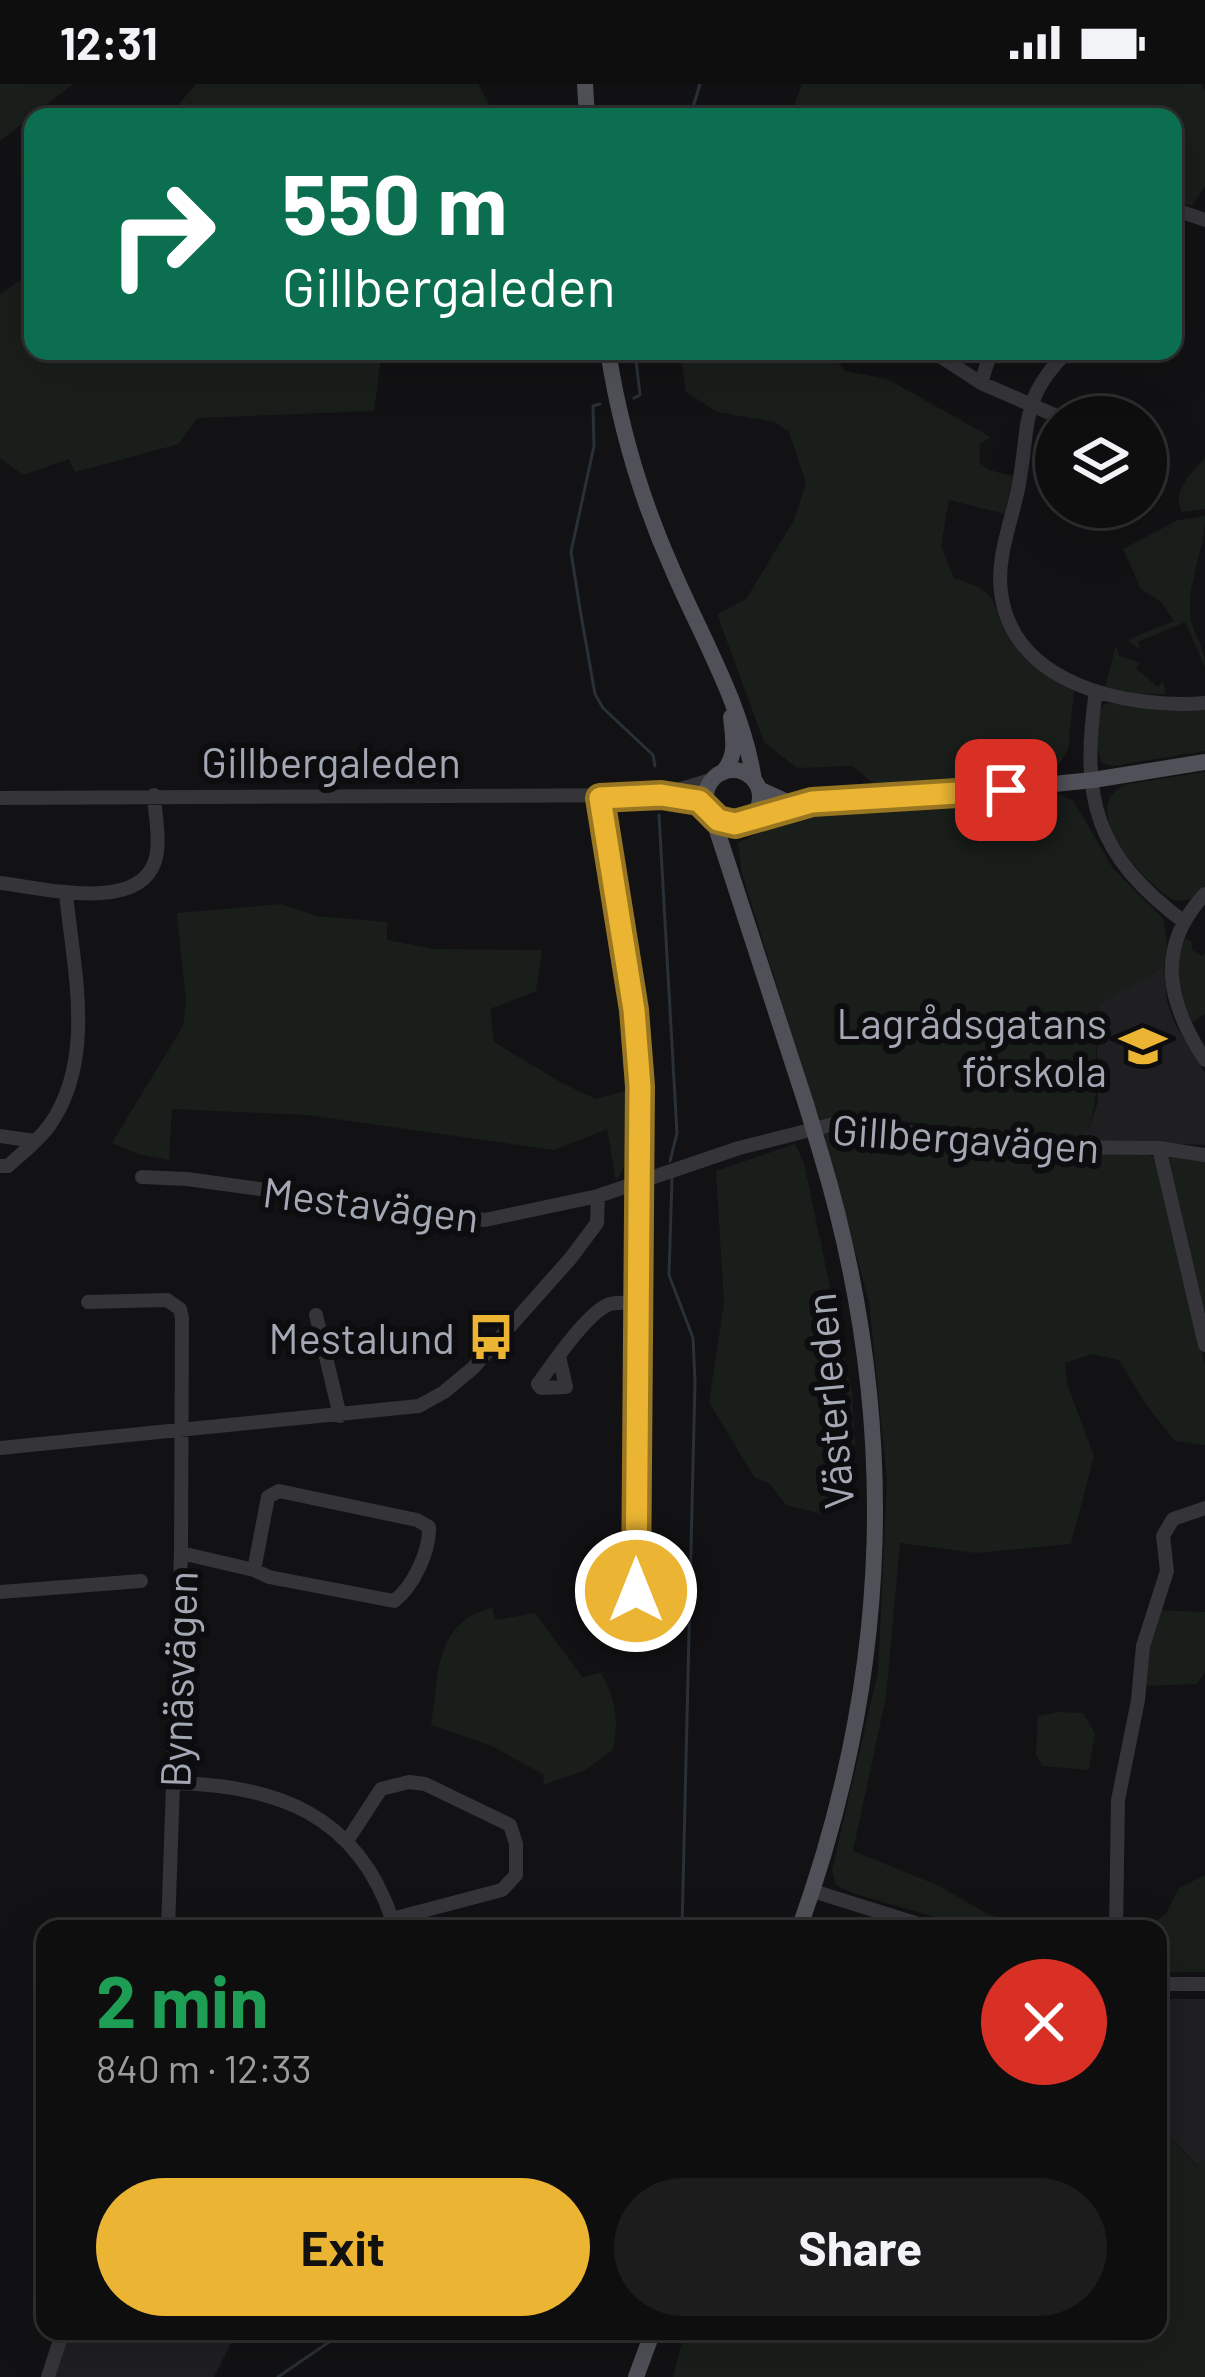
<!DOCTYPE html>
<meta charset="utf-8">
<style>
body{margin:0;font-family:Barlow,sans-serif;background:#1c1c1d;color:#f1f3f6;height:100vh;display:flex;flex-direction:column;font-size:45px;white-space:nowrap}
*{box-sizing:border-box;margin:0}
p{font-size:39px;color:#9b9c9e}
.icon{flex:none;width:66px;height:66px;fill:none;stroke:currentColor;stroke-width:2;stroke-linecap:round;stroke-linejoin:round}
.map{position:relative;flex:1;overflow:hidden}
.side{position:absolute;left:36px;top:1836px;width:1131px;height:420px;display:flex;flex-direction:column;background:#0e0e0f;border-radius:24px;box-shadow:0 12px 48px #0002,0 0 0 3px #2e2e2f}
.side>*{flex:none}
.banner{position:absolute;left:24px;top:24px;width:1158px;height:252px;border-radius:24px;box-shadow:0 12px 48px #0002,0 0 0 3px #2e2e2f;background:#0b6e4f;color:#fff;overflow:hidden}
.fabs{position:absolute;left:1035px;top:312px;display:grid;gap:24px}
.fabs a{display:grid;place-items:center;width:132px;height:132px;border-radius:50%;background:#0e0e0f;box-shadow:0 12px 48px #0002,0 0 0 3px #2e2e2f;font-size:60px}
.pin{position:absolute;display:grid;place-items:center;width:102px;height:102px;color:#fff;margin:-51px;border-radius:24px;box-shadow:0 6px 18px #0006}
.me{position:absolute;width:132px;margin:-66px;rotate:0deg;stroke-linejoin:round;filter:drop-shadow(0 0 9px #0008)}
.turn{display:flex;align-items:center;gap:42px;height:252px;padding:0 60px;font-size:54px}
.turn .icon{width:156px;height:156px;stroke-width:2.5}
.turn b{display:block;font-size:84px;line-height:102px}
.round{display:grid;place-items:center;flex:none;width:126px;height:126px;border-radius:63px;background:#1c1c1d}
.headline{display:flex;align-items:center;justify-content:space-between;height:204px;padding:0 60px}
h1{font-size:72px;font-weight:700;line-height:90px;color:#1e9e55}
.cta{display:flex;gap:24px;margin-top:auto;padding:24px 60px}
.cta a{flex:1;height:138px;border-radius:72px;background:#ebb533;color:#111;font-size:48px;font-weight:700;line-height:138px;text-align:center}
.cta a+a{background:#1c1c1d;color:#f1f3f6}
.status{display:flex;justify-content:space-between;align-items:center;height:84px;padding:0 60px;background:#0e0e0f;direction:ltr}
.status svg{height:33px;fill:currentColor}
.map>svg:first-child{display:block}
</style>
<div class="status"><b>12:31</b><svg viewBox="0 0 49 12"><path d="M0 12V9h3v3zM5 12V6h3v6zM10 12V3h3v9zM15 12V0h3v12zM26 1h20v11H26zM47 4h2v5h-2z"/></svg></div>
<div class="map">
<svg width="1205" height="2293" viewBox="0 0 1205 2293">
<rect width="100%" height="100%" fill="#121214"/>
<!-- built -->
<path fill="#1f1e21" d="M1164,883L1167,917L1175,940L1205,989V1061L1068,1056L1089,1045L1098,1017L1096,936L1100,919Z
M1158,1915H1205V2077L1197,2082L1158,2039Z
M70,2247H237L214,2293H53Z"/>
<!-- green -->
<path fill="#191e1a" d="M0,0H73L0,57Z
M196,0H478L496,33H168Z
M802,0H1201L1205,7V102L1192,122L1173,116V33H790Z
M33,188V267H382L374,327L197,334L179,360L75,388L69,375L23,391L0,374V210Z
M680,267H839V280L845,287L887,295L991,353L980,360L979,378L989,386L1013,392L1005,430L949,416L941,462L954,494C1008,510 987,523 1014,561C1029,582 1052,595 1074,607L1068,665L1054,689L880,705L852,682L797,684L764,658L717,530L746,515L794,436L806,399L789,348L775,338L717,328L686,308Z
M1205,374V425L1182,428C1171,407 1191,389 1205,374Z
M1205,432C1205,465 1188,496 1190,529C1192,551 1205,560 1205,583L1185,538L1138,558L1141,566L1127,556L1174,537L1161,518L1141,505L1123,465L1178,436Z
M1116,561L1119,572L1140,579L1136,585L1158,603L1163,597L1166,610H1132L1105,603Z
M1115,619L1177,626L1205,625V667L1113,682L1102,679C1095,662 1093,636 1104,620Z
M1205,688V802L1192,815L1176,817C1146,803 1071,719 1128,700Z
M1055,709L1073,716L1114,786L1163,835L1167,859L1164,883L1100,920C1090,962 1104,996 1089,1045L1067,1056L890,1036L846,1033L819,1037L742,790L738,759L777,739L836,726Z
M281,820L317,832L387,838V856L434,865L542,866L536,907L490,925L494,958L562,999L596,1015L633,1005L630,1071L616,1098L607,1045L554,1066L307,1031L172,1025L169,1076L138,1070L112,1059L183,942L186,917L177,829Z
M1186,854L1192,858V866L1202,872L1205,869V930L1192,939C1179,916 1171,877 1186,854Z
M834,1047L1011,1071L1144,1069L1156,1074L1205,1282V1361L1175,1357L1145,1319L1119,1276L1092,1270L1065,1279L1067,1300L1094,1372L1071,1460L976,1469L900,1459L886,1613L853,1767L937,1801L988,1830L1026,1845H976L855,1810L836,1801L832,1786L878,1588L887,1396L869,1218L823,1048Z
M795,1060L804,1079L852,1308L857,1399L822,1430L786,1421L770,1400L754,1393L709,1318L724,1219L716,1087Z
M1170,1072L1205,1076V1237L1165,1076Z
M492,1524L495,1536L535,1529L582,1593L601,1589C616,1616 619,1635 613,1666L584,1687L543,1701L544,1691L492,1662L431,1641C440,1592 433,1538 492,1524Z
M1157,1526L1205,1528V1588L1197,1600L1143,1602V1579Z
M1059,1628L1083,1629L1095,1649L1089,1686L1042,1682L1036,1671L1038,1632Z
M1205,1791V1888H1158V1845H1120L1121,1841L1154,1838L1166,1830L1179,1804Z
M1158,2039L1196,2082L1205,2077V2293H673L685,2247H1158Z"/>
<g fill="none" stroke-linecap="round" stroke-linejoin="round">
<!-- stream -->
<path stroke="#293037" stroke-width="3" d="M690,33L700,0
M634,314L640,311L635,267
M600,320L593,322L594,362L571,468L580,525L595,610L603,624L653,671L655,682
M659,731L677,1049L670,1077
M672,1094L669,1191L693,1254L695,1297L682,1845
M278,2293L345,2247"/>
<!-- minor -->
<path stroke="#343439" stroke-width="14" d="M1173,129L1182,128L1205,136
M932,267L981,299L1059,333
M1068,267C1020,314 1030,339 1019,400C1013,434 996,472 1001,508C1012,601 1127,625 1205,619
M981,299L991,267
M1096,607C1080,715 1095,771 1184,838
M667,709L714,695
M0,714L661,711L699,717L708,723
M600,714L634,926L641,1029L636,1507
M0,799C40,803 138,830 155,777C161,758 155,731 154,711
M1205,810C1154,864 1168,920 1205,976
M0,1052L35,1057
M1159,1064L1205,1261
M0,1082H8C22,1069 38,1057 49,1042C97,975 73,884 66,809
M142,1093L187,1095L485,1136L598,1112L739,1064L834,1040L1038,1063L1159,1064L1205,1071
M88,1218L167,1216L180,1225L182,1234L181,1469L168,1845
M316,1231L340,1332
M559,1272L566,1303L541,1304L538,1300C552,1281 588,1227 610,1220C619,1218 630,1219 639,1219
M0,1364L419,1322L444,1308L473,1284L570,1175L597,1139L598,1112
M181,1469L254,1486L268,1413L279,1407L417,1436L429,1443C430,1467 413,1503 394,1517L269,1493L254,1486
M0,1508L141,1497
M174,1699C277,1701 357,1731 392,1835L502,1806L516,1791V1760L510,1741L425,1700L409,1698L381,1705L347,1757
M813,1807L934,1845
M1116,1845L1118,1716L1138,1616L1143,1562L1167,1487L1163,1452L1173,1435L1205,1424
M1158,1900H1205
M48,2293L63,2247"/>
<!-- major -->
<path stroke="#505158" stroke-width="16" d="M585,0L587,33
M608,267C620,344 642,418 674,489C704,558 742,621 754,696
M706 713a27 27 0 1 1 54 0a27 27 0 1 1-54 0Z
M722,689C738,672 733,654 731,633
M759,705L785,717L812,718L927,713L1093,696L1205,678
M711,728L806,1020
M799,1845C892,1587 900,1333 821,1070
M636,2293L653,2247"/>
<!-- major-bridge -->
<path stroke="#505158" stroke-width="16" d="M806,1020L821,1070"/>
</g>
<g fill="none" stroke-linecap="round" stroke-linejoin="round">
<defs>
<path id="route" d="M636,1507L640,1002L634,926L600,714L661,711L699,717L718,736L735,740L812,718L1006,706"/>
</defs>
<!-- route casing -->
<use href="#route" stroke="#997621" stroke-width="30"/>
<!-- route -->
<use href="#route" stroke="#ebb533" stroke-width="21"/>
</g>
<!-- icons -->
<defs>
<symbol id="school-bare" viewBox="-9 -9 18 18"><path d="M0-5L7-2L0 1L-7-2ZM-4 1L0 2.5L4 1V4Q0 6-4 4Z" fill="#ebb533" stroke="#0d0d0f" stroke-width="2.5" paint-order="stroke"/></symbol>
<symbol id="bus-bare" viewBox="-9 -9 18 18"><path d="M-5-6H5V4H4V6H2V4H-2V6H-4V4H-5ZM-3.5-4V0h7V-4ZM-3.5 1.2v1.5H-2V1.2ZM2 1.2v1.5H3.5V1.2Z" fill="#ebb533" stroke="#0d0d0f" stroke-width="2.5" paint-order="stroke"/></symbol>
</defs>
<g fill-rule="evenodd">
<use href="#school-bare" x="1110" y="929" width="66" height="66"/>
<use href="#bus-bare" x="458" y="1220" width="66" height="66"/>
</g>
<g text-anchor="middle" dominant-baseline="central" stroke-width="12" stroke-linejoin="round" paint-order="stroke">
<!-- street labels -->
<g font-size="42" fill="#a4a8b4" stroke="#0d0d0f">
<text x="331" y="677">Gillbergaleden</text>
<text transform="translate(966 1053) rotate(4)">Gillbergavägen</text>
<text transform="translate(371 1119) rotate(7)">Mestavägen</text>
<text transform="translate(828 1317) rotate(-95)">Västerleden</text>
<text transform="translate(177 1595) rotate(-88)">Bynäsvägen</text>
</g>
<!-- poi labels -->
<g font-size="42" fill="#a4a8b4" stroke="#0d0d0f" text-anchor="end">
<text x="1107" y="938">Lagrådsgatans<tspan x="1107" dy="48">förskola</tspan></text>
<text x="455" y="1253">Mestalund</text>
</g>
</g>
</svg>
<div class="fabs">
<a><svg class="icon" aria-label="layers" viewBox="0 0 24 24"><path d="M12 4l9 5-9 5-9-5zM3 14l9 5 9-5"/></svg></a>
</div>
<div class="pin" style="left:1006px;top:706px;background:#d93025"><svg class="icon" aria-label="arrive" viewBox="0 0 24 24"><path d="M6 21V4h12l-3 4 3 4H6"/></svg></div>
<svg class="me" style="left:636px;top:1507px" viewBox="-20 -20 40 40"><circle r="17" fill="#ebb533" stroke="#fff" stroke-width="3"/><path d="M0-11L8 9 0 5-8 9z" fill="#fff"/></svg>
<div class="banner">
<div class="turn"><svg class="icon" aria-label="right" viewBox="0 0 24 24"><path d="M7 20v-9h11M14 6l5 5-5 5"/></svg><div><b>550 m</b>Gillbergaleden</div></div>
</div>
<section class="side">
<div class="headline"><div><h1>2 min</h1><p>840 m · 12:33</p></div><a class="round" style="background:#d93025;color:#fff"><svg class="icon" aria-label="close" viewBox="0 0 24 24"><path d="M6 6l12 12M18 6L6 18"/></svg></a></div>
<div class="cta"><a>Exit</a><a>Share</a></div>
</section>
</div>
